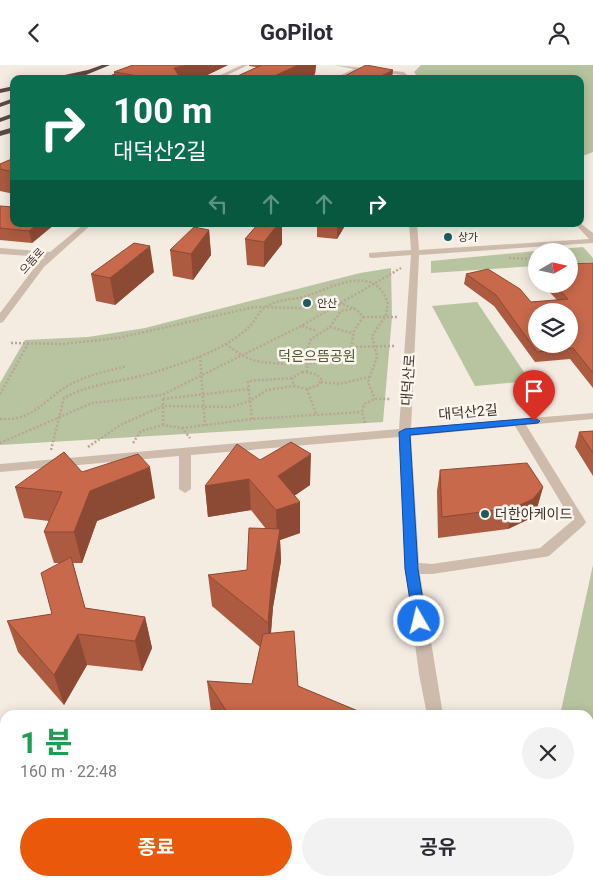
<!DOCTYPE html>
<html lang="ko">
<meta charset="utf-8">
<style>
body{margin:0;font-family:Roboto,"Noto Sans KR",sans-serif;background:#f2f2f3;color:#2b2b33;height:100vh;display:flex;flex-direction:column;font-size:19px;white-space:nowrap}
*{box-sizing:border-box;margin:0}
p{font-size:16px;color:#7c7c81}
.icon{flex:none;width:28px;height:28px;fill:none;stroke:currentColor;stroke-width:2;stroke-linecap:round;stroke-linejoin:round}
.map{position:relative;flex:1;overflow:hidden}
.side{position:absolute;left:0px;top:645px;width:594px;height:176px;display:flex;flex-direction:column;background:#fff;border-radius:15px 15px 0 0;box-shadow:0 2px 12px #0003}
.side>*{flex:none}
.guide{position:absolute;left:10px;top:10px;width:574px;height:152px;border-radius:10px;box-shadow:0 2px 12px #0003;background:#0b6e4f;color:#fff;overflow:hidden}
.needle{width:32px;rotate:81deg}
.fabs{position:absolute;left:528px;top:178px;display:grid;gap:10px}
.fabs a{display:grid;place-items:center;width:50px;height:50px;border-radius:50%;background:#fff;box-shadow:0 2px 12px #0003;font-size:25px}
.pin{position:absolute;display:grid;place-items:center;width:42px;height:42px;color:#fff;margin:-51px -21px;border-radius:50% 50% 50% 0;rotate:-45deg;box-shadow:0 0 5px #0007}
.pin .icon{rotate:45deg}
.me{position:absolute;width:55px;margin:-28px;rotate:352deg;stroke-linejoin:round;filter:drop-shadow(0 0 4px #0008)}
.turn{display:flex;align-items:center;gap:18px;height:105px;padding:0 20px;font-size:22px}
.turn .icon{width:65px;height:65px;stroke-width:2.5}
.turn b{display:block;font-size:35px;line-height:42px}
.lanes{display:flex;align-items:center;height:48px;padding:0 20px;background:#0003;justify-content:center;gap:25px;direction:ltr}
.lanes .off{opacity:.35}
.round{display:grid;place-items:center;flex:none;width:52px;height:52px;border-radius:26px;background:#f2f2f3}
.headline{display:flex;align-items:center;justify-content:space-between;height:85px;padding:0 20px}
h1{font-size:30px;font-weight:700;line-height:38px;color:#1e9e55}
.cta{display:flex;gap:10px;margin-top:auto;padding:10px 20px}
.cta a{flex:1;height:58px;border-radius:30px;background:#ea580c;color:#fff;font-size:20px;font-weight:700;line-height:58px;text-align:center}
.cta a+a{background:#f2f2f3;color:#2b2b33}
header{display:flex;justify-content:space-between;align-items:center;height:65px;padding:0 20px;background:#fff;font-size:22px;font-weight:700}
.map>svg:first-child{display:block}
</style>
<header><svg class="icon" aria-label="back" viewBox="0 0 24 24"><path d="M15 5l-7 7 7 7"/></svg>GoPilot<svg class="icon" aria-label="person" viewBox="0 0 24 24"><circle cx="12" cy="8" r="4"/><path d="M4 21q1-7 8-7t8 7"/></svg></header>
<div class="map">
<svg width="593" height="821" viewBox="0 0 593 821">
<rect width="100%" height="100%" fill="#f4ebe1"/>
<!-- green -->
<path fill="#b8c4a0" d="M421,0H593V87L580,92V14H419L414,7Z
M583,182L593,193V197L569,199V186H538Z
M536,186V201L431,208V196Z
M391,203L392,252L383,357L0,380V318L25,275L88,272L145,263L360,208Z
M477,237L530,316L475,321L432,241Z
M593,500V788L589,787V650H560Z"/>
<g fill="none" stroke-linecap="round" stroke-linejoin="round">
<!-- path -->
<path stroke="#b9a596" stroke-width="2.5" stroke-dasharray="2 2" stroke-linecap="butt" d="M509,193L536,194
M363,252H397
M302,261L317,266
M330,262L352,268
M11,278L62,279L118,273L254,242L300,243L343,239L357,245L363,252L354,266L350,288C336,301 271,301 253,295C243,292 234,285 226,279
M352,282L395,281
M200,291L205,360
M302,307L316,309L321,314L319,320L307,324L294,321L292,313Z
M307,307V285L311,274L330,262L341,246L357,243
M321,317L339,319L369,312
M307,324L316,349
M0,329L28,279
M163,334L249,324
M163,334V360
M0,354C36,356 43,334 71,319C88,310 108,306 127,301
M252,354L248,316L292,313
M365,358L362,347L364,339L375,334H391
M182,363L252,354L362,347
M0,378L92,338L162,330L301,261L401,203
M133,378L141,366L163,360L182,363L190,373
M88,382L122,359L163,341L230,342L250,336L267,325L294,321
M51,385L64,333C87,320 111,318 136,312C155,308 173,301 191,295C212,287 234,277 250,261C256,255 259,245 267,241C279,234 294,235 307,231C334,222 375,197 388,239L386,250L372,271L377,292L368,317L375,334"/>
<!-- minor -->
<path fill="#cdbbac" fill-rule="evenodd" d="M242,0H248L219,14H212Z
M334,0L404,7L411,14H406L402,10L360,5L339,14H332L354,4Z
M580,158L593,168V178L419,190L411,363L593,348V354L526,360L586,457L584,460L549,491L544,492L432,509H420L443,650H427L419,609L405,503L399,372L191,390V424L185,428L179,424V391L0,407V399L399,364L411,190L372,193L369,192V188L411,185L409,159H417L419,185L589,174L576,160ZM515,361L572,456L540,483L432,499L419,498L411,371Z
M84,159H92L44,202L3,257L0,258V248L38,198L45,192L0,189V183L50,187Z
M494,816H515L517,821H496Z"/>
<!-- highway -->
<path fill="#5c4a42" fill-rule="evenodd" d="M102,0H110L81,12L46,14L88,5Z
M134,0H142L111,14H102Z
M14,21V25L0,28V24Z
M14,33V37L0,42V38Z
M14,48V52L0,57V53Z
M14,62V67L0,71V66Z"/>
</g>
<!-- wall -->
<path fill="#ac5a40" d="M133,0H228L199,14H115L114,7Z
M249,0H316L315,9L307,14H231L257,2L249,1Z
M14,93V129L0,126V99Z
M0,141L14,159H55L32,178L0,175Z
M258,159H282V179L264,202L247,200L245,174Z
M317,159H346L337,174L317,172Z
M209,165L211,190L193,215L173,211L170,185Z
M593,198V323L570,294L535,297L494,241L464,219L466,209L531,237L557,235L542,219H569Z
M154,207L115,240L96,236L91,209Z
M593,366V411L575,382L579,367Z
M260,395L310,420L294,431L300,468L280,475L281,496L273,542L271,569L298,621L358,646V650H213L211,647L207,616L252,619L260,582L212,541L208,510L247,505L266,464L251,445L208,452L205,421Z
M440,405L543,422L537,443L527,455L508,464L438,473L437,426Z
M82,407L155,433L97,456L82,498H73L85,543L145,552L152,583L142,606L87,600L64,640L18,587L7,556L52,549L61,498H54L44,467L49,456L24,453L15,422Z"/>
<!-- shaded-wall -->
<path fill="#8c4a34" d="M188,0H228L199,14H175L174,3Z
M298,0H316L315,9L307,14H268Z
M393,5L392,14L383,10Z
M38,159H55L32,178L29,166Z
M278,159H282V179L264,202V177Z
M337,159H346L337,174Z
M209,165L211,190L193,215L191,189Z
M150,181L154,207L115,240L110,213Z
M311,389L310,420L278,442V411Z
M150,402L155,433L97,456L82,498L74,467L90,426Z
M249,414L251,445L208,452L205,421Z
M543,422L537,443L527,455L508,464L513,443Z
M300,437V468L280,475L281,496L273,542L269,589L268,558L272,511L277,476L276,445Z
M145,552L152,583L142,606L135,576Z
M78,569L87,600L64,640L54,610Z"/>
<!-- building -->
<path fill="#c8694b" stroke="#8c4a34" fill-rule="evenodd" d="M133,0H188L174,3L181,14H139L138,11L114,7Z
M262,0H298L268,14H231Z
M366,0L393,5L383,10L398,12L396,14H339Z
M14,93V107L0,104V99Z
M0,141L14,142V159H38L29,166L0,163Z
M258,159H278L264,177L245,174Z
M194,162L209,165L191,189L170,185Z
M134,178L150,181L110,213L91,209Z
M593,198V308L573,283L537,287L496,230L466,209L488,204L520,224L531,237L568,234L554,219H569V199ZM536,246H569V279H536Z
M593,366V388L579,367Z
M291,377L311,389L278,411L300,437L276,445L249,414L205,421L237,379L260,395Z
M64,387L82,407L138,389L150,402L90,426L74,467H44L62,427L15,422Z
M527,398L543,422L533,434L513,443L442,452L440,405Z
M249,463L280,464L272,511L268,558L208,510L247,505Z
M71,492L85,543L145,552L135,576L78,569L54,610L7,556L52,549L41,508Z
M294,566L298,621L358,646L357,650H229L207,616L252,619L263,569Z
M318,816H324L326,821H316Z"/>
<!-- route -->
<path fill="#1a73e8" stroke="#114b97" d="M534,353L540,356L538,358L410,370L418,504L426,556L424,560H414L405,504L399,367L405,364Z"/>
<!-- markers -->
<g fill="#1f5a5e" stroke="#fbf5ee" stroke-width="2">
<circle cx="448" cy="172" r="5"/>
<circle cx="307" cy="238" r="5"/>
<circle cx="485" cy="449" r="5"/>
</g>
<g text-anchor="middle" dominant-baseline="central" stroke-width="5" stroke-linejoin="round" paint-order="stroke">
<!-- far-poi labels -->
<g font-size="11" fill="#3b302b" stroke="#fbf5ee" text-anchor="start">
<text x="458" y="172">상가</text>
<text x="317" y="238">안산</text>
</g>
<!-- far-street labels -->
<g font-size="11" fill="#3b302b" stroke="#fbf5ee">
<text transform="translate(32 196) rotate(-48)">으뜸로</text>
</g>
<!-- park labels -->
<g font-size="14" fill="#4a5a2e" stroke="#fbf5ee">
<text x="317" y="291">덕은으뜸공원</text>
</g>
<!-- street labels -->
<g font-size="14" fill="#3b302b" stroke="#fbf5ee">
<text transform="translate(408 315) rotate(-86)">대덕산로</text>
<text transform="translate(468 347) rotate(-5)">대덕산2길</text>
</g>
<!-- poi labels -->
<g font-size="14" fill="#3b302b" stroke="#fbf5ee" text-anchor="start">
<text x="495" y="449">더한아케이드</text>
</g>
</g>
</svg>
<div class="fabs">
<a><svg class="needle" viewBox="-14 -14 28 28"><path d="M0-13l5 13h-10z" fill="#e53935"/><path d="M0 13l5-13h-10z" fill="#7c7c81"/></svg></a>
<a><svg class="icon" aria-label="layers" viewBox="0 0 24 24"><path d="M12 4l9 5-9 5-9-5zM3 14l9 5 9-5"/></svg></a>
</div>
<div class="pin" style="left:534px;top:356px;background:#d93025"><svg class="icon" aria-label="arrive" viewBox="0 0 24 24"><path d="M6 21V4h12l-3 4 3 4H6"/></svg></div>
<svg class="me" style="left:419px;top:556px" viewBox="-20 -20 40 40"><circle r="17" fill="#1a73e8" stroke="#fff" stroke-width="3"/><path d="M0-11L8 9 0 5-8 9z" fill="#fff"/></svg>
<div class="guide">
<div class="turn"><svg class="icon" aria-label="right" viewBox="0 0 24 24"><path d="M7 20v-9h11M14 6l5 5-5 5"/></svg><div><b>100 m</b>대덕산2길</div></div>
<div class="lanes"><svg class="icon off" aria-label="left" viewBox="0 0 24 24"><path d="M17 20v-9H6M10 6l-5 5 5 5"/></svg><svg class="icon off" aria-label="ahead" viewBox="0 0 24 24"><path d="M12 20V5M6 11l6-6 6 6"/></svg><svg class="icon off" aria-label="ahead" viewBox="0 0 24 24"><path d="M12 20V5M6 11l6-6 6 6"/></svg><svg class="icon" aria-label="right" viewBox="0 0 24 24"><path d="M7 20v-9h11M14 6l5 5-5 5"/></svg></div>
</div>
<section class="side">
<div class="headline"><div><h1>1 분</h1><p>160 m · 22:48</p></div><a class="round"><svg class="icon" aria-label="close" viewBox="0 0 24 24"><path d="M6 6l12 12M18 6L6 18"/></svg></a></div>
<div class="cta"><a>종료</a><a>공유</a></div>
</section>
</div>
